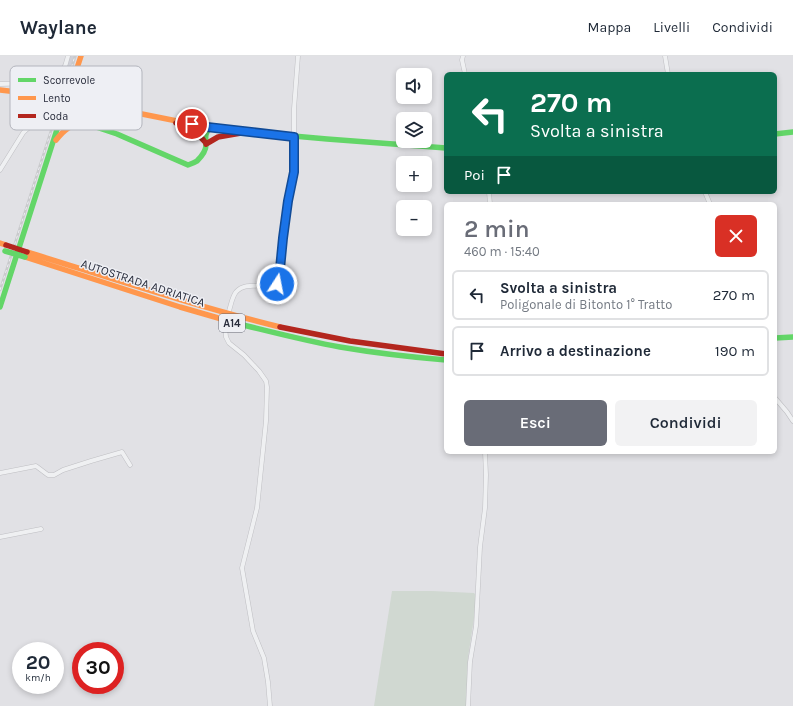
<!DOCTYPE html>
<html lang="it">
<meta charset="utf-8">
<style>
body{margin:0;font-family:Karla,sans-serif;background:#f2f2f3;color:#1f2937;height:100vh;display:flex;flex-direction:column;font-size:15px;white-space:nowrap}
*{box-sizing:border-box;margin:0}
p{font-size:13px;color:#747a83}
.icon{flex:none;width:22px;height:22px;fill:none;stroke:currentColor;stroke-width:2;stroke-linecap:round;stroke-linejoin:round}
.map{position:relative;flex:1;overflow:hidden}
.side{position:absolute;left:444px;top:146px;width:333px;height:252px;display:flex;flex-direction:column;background:#fff;border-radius:6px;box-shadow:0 2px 6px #0003}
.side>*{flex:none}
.banner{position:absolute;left:444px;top:16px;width:333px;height:122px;border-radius:6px;box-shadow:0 2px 6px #0003;background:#0b6e4f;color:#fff;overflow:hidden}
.buttons{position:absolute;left:396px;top:12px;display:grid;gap:8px}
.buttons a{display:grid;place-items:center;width:36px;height:36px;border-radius:6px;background:#fff;box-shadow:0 2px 6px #0003;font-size:20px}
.speed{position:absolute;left:12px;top:586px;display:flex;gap:8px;font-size:20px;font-weight:700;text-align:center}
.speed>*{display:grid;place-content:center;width:52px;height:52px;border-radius:50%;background:#fff;box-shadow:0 2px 6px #0003;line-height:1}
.speed small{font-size:10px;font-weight:400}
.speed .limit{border:6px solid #d22;background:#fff;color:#111}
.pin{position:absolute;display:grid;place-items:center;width:34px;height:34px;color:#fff;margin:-17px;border:2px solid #fff;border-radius:50%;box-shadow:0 1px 4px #0007}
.me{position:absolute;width:44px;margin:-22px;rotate:11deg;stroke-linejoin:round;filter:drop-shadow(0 0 3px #0008)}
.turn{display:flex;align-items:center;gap:14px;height:84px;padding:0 20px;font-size:18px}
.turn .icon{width:52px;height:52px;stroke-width:2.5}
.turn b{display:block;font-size:28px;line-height:34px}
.then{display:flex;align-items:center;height:38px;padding:0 20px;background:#0003;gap:8px;font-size:15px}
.round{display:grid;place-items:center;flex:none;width:42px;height:42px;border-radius:6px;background:#f2f2f3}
.head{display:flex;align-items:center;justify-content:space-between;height:68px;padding:0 20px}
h1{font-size:24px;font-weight:600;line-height:30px;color:#696c77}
.action{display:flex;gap:8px;margin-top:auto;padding:8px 20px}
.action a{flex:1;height:46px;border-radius:6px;background:#696c77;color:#fff;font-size:16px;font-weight:600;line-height:46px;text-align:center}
.action a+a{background:#f2f2f3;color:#1f2937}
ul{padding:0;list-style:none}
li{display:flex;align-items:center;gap:12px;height:50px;margin:0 8px 6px;padding:0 12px;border:2px solid #e0e1e3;border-radius:6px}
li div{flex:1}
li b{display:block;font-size:15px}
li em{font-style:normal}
header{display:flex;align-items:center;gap:24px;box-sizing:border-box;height:56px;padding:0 20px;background:#fff;border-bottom:1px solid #e0e1e3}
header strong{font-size:19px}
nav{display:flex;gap:22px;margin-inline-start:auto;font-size:14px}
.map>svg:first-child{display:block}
</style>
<header>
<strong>Waylane</strong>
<nav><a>Mappa</a><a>Livelli</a><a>Condividi</a></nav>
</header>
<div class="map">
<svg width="793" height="650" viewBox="0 0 793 650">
<rect width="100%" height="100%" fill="#e1e1e5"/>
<!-- built -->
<path fill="#cfd0d8" d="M70,0H77L64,40L57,38Z"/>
<!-- green -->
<path fill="#d0d8d1" d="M392,535H432L474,537L477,540L474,562L468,602L466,650H374Z"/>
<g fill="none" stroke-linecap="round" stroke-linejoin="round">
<defs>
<path id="street" d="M463,0L462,4L465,18
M665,0L668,18
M0,28L33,27L52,29C60,23 66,10 68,0
M0,114L23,77C28,71 35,68 41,63C53,53 54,40 56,25
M489,136L490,148
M705,136L710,148
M229,255C231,249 232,241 236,236C248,222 271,238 279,223L283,183L288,145L294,116V53L298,0
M225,270L226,281L229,287L244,299L259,315L266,325L267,331L266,365L257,452L242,512L253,575L264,602L268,626L270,650
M775,342L787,356L793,365
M0,417L36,410L48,419H54L63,414L91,405L122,396L130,409
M0,481L41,473
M468,650L470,606L476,570L480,491L485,452L486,419L485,396"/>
</defs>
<!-- street casing -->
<use href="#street" stroke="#bfbfc3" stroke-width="5"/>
<!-- street -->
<use href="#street" stroke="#eff0f2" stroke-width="4"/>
<!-- fast -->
<path stroke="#63d668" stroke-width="5.5" d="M62,59L68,58L75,60L84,67L117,78L188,109C191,108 194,107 197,105C201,101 206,94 206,89C206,79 204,80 210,71
M248,76L327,83L446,92
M775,78L793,76
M0,251L61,61
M239,268C272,276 306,285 340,291C375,297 410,301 446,304
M775,282L793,281"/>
<!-- slow -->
<path stroke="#ff974d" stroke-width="5.5" d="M0,34L52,40
M71,40L72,53L75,60
M77,45L192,68L248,76
M61,61L81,0
M56,84C64,74 71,68 84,67
M0,187L6,189
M27,196C111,222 195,250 280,271
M25,201L180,251L239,268"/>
<!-- jam -->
<path stroke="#b3261e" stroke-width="5.5" d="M176,67C187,72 198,76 205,86
M206,88L218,81L241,77
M280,271L350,285L446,298"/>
<defs>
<path id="rail" d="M0,234L75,0"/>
</defs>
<!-- rail casing -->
<use href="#rail" stroke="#c9cacc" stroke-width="2.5"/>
<!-- rail -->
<use href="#rail" stroke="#eeeff4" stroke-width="1" stroke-dasharray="3" stroke-linecap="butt"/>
<!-- fast-bridge -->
<path stroke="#63d668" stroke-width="5.5" d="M52,40L77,45
M5,195L25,201"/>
<!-- jam-bridge -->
<path stroke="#b3261e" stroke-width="5.5" d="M6,189L27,196"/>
</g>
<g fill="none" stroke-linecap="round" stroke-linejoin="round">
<defs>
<path id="route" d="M192,68L207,71L294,81V116L288,145L283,182L279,223L277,228"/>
</defs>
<!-- route casing -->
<use href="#route" stroke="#114b97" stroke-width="10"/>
<!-- route -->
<use href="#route" stroke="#1a73e8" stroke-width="7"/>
</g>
<g text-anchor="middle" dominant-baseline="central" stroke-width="3" stroke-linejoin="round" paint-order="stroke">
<!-- shield labels -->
<rect fill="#eeeff4" stroke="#646773" stroke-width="1" x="219" y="258" width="26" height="18" rx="3"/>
<g font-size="11" font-weight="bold" fill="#292d3c">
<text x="232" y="267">A14</text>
</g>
<!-- street labels -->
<g font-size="12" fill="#292d3c" stroke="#eeeff4">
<text transform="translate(143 227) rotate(18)">AUTOSTRADA ADRIATICA</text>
</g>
</g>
<!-- legend -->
<rect x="10" y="10" width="132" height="64" rx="6" fill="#eeeff4" stroke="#b3b5bd" stroke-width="1"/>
<rect x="18" y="22" width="18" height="4" fill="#63d668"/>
<rect x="18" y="40" width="18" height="4" fill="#ff974d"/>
<rect x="18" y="58" width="18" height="4" fill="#b3261e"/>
<g font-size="11" fill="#292d3c">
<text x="43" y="28">Scorrevole</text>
<text x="43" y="46">Lento</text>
<text x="43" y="64">Coda</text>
</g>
</svg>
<div class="buttons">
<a><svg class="icon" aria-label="sound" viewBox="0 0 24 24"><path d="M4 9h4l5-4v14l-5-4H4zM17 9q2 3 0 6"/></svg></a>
<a><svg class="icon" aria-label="layers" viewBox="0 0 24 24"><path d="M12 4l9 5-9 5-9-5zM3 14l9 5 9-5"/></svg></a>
<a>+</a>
<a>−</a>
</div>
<div class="speed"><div>20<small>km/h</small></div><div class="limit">30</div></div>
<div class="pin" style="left:192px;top:68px;background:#d93025"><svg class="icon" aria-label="arrive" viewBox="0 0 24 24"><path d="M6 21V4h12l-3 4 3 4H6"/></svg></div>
<svg class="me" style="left:277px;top:228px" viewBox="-20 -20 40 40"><circle r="17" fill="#1a73e8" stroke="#fff" stroke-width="3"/><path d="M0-11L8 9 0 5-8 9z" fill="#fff"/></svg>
<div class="banner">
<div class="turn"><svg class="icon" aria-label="left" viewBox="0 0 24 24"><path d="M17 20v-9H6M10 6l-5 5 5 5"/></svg><div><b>270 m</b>Svolta a sinistra</div></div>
<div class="then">Poi<svg class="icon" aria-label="arrive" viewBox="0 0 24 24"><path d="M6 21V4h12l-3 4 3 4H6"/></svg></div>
</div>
<section class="side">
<div class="head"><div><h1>2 min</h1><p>460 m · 15:40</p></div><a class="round" style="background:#d93025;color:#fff"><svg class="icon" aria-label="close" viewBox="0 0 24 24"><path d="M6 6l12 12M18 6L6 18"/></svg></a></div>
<ul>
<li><svg class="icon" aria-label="left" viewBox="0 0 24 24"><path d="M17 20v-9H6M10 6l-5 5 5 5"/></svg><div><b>Svolta a sinistra</b><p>Poligonale di Bitonto 1° Tratto</p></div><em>270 m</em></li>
<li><svg class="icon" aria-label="arrive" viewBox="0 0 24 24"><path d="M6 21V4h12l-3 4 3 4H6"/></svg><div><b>Arrivo a destinazione</b></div><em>190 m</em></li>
</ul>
<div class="action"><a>Esci</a><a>Condividi</a></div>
</section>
</div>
